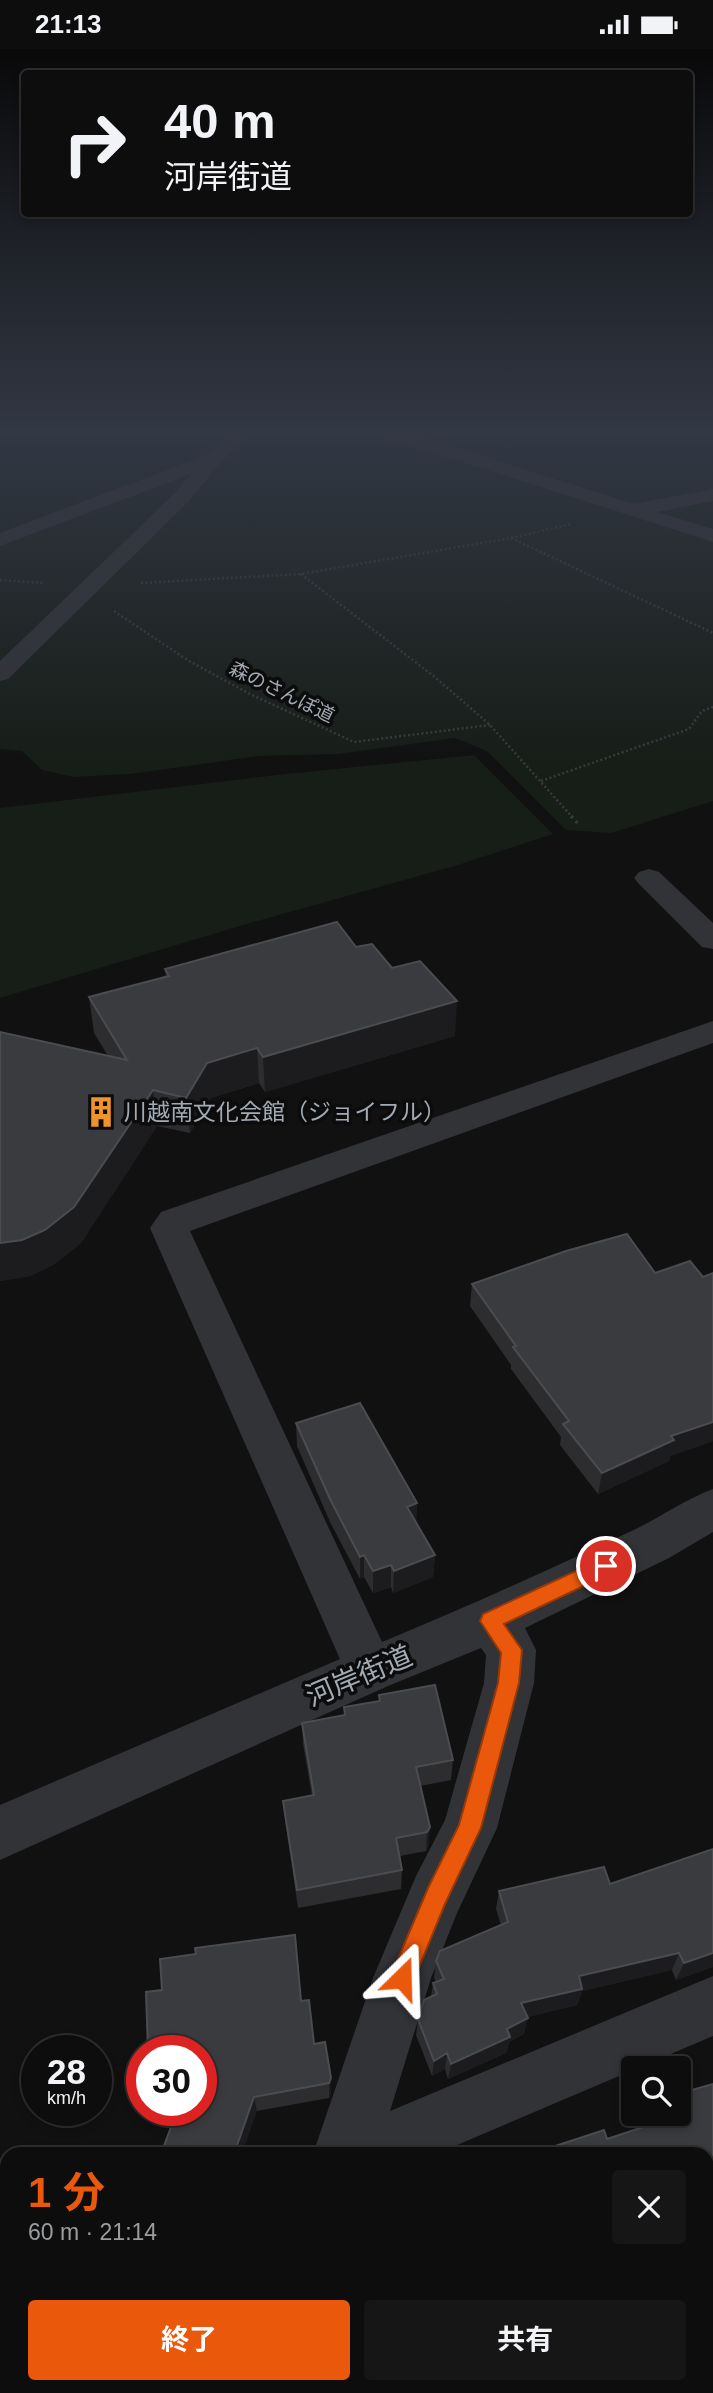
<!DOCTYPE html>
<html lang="ja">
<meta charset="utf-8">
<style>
body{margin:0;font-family:Arial,"Noto Sans JP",sans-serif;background:#161617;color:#f1f3f6;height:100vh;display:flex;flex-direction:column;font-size:26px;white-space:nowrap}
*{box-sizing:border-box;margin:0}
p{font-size:23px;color:#9a9c9e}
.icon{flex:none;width:38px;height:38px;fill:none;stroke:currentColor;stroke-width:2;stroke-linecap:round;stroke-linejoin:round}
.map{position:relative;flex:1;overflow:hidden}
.panel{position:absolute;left:0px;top:2098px;width:714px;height:247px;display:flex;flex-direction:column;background:#0d0d0e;border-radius:21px 21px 0 0;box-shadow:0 4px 10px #0003,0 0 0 2px #2d2d2e}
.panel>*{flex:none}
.top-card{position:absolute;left:21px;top:21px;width:672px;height:147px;border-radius:7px;box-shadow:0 4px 10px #0003,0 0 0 2px #2d2d2e;background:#0d0d0e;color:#f1f3f6;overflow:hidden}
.tools{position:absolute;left:621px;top:2007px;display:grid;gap:14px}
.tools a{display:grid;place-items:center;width:70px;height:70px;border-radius:7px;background:#0d0d0e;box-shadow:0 4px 10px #0003,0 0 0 2px #2d2d2e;font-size:35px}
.speed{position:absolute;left:21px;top:1986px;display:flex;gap:14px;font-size:35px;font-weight:700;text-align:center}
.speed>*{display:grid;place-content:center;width:91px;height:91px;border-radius:50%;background:#0d0d0e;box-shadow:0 4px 10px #0003,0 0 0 2px #2d2d2e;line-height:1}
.speed small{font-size:18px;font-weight:400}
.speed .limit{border:10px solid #d22;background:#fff;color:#111}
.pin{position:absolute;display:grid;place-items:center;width:60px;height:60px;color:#fff;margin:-30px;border:4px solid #fff;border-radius:50%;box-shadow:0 2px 7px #0007}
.me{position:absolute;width:77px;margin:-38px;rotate:22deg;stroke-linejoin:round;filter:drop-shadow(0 0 5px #0008)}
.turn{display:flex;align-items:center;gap:24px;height:147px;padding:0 28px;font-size:32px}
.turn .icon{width:91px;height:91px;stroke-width:2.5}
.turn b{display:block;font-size:49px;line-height:60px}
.round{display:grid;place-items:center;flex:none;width:74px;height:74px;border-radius:7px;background:#161617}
.summary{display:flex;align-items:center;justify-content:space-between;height:119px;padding:0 28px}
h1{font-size:42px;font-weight:700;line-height:52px;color:#ea580c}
.primary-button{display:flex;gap:14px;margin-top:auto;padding:14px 28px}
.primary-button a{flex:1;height:80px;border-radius:7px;background:#ea580c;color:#fff;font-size:28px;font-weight:700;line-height:80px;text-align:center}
.primary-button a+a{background:#161617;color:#f1f3f6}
.status{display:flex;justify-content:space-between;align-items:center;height:49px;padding:0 35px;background:#0d0d0e;direction:ltr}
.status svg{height:19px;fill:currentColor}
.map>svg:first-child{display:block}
</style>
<div class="status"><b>21:13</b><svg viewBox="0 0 49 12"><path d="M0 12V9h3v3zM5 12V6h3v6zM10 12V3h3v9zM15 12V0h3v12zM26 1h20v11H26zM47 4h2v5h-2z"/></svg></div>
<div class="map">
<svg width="713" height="2344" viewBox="0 0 713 2344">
<rect width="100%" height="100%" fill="#111112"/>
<!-- green -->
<path fill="#171d17" d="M0,382H713V752L611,784L566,781L487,702L455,689L338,705L260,707L130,725L73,728L42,721L22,702L0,700Z
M474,706L553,785L458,816L250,874L0,949V759L276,726Z"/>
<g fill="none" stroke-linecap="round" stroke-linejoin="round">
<!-- path-far2 -->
<path stroke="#383a3e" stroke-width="2.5" stroke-dasharray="2 2.5" stroke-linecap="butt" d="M706,382L713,386
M511,489L713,584
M301,525L436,629L490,676L573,769
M0,531L45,534
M141,534L301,525L511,489L571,475
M114,562L189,612L250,645L354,693L490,676
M541,732L689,680L702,662L713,658"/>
<!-- path-far1 -->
<path stroke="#383a3e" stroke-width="3.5" stroke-dasharray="2.5 4.5" stroke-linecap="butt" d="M571,767L580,777"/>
<!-- path -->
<path stroke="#383a3e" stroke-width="7" stroke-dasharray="5 9" stroke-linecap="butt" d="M258,2344L260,2338"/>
<!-- minor -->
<path fill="#323337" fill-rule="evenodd" d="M234,382H253L220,414L189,452L8,630L0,632V612L175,444L191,425L0,497V484L207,406Z
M376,382H403L634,455L713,440V452L657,463L713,480V493L379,386Z
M649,820L659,823L713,874V900L702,898L639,835L634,829L639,823Z
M713,972V994L190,1182L382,1593C465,1559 546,1522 627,1484C657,1471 683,1451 713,1440V1483L669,1509L525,1579L536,1601L534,1634L497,1779L457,1864L431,1929L390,2062L713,1927V1987L436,2105H313L373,1929L416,1827L445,1771L484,1634L486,1606L481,1599L388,1637L0,1811V1756L340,1610L150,1179L161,1163Z"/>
</g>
<!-- wall -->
<path fill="#2d2d30" d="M356,898L392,919L455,987L265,1043L259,1034L211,1049L190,1084L157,1077L81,1194L53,1216L30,1227L0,1232V983L108,1007L94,984L89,948L166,928L165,920Z
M655,1224L703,1228L713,1224V1392L670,1407L669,1412L598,1445L560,1396L561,1388L511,1320V1316L470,1257L472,1235Z
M296,1374L417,1454L416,1474L435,1506L433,1528L393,1544L391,1538L373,1544L364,1528L360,1530L330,1473L297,1397Z
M379,1646L453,1711L451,1731L420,1737L430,1778L428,1798L426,1802L400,1807L402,1821L401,1840L298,1859L285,1771L283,1752L312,1747L303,1695L302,1674L344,1667V1658L379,1652Z
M610,1835L713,1918L676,1931L672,1921L582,1942L577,1956L527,1968L524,1985L509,1993L506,2004L448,2030L445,2020L432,2027L416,1986L418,1970L431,1947L433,1934L436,1933L434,1929L436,1912L501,1876L496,1860L499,1842Z
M301,1952L314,1995L331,2029V2043L329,2049L257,2062L161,2105Z
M713,2035V2190L679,2064V2055L685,2043Z"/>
<!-- shaded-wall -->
<path fill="#1c1c1e" d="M457,952L455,987L265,1043L263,1008Z
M257,999L259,1034L211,1049L190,1084L186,1049L207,1014Z
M153,1041L157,1077L81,1194L53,1216L30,1227L0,1232V1194Z
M713,1373V1392L670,1407L669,1412L598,1445L602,1424L671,1387Z
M417,1454L416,1477L407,1458Z
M364,1506V1528L360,1530V1508Z
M435,1506L433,1528L393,1544L394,1522Z
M391,1516V1538L373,1544V1522Z
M430,1778L428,1798L426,1802L427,1783Z
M679,1904L672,1921L582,1942L577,1956L517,1971L521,1954L579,1927Z
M713,1904V1918L676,1931L684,1914Z
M528,1969L524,1985L509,1993L506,2004L448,2030L451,2015L507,1980Z
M447,2004L445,2020L432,2027L434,2012Z
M331,2029V2043L329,2049V2034Z
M254,2048L257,2062L242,2105H234Z
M713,2181V2190L707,2192V2183Z"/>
<!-- building -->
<path fill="#393b3e" stroke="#4a4c50" stroke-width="2" d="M337,873L356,898L372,895L392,919L420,912L457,952L263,1008L257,999L207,1014L186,1049L153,1041L74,1158L45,1181L22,1191L0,1194V983L127,1011L89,948L169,927L165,920Z
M627,1185L655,1224L690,1212L703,1228L713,1224V1373L671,1387L674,1391L602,1424L563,1375L569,1372L513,1298L516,1297L472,1235L566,1202Z
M360,1354L417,1454L407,1458L435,1506L394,1522L391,1516L373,1522L364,1506L360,1508L330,1450L296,1374Z
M435,1636L453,1711L416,1718L430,1778L427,1783L396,1789L402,1821L297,1841L283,1752L314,1746L302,1674L345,1666L344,1658L380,1652L379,1646Z
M713,1800V1904L684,1914L679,1904L579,1927L582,1940L521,1954L528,1969L507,1980L510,1988L451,2015L447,2004L434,2012L418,1970L424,1951L437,1945L433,1934L444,1930L436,1912L440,1902L508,1873L499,1842L604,1818L610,1835Z
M295,1886L301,1952L309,1951L314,1995L325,1993L331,2029L329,2034L254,2048L234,2105H161L177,2062H201V2002H148L146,1943L162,1941L160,1910L196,1905L195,1899Z
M713,2035V2181L707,2183V2105H531L604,2081L607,2090L692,2062L685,2043Z"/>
<!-- sky -->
<linearGradient id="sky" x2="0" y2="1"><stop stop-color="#09090a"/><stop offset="0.54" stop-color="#323844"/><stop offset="1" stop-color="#323844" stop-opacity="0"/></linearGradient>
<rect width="713" height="710" fill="url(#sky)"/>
<!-- route -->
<path fill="#ea580c" stroke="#983908" stroke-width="2" d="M606,1508L613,1511L616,1517L613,1523L504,1575L522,1601L519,1634L481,1779L445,1855L411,1938L402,1941L394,1938L390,1929L428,1839L459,1776L498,1634L501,1604L480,1572L483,1565Z"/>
<!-- icons -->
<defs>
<symbol id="building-bare" viewBox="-9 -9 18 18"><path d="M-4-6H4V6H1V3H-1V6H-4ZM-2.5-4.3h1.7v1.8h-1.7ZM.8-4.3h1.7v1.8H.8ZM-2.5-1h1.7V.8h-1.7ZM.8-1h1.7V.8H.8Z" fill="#ef932c" stroke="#0c0c0d" stroke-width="2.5" paint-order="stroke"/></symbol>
</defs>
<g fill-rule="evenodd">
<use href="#building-bare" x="79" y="1041" width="44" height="44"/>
</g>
<g text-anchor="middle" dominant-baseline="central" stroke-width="7" stroke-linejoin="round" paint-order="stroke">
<!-- far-street labels -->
<g font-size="19" fill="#a2aab3" stroke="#0c0c0d">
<text transform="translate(282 643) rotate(26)">森のさんぽ道</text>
</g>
<!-- poi labels -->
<g font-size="23" fill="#a2aab3" stroke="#0c0c0d" text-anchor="start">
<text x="124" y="1063">川越南文化会館（ジョイフル）</text>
</g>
<!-- near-street labels -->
<g font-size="28" fill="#a2aab3" stroke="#0c0c0d">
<text transform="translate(359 1627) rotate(-23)">河岸街道</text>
</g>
</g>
</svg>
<div class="tools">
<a><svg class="icon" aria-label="search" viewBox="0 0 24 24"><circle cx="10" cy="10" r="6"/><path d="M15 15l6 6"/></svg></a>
</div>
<div class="speed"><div>28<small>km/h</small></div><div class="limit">30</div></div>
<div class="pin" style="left:606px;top:1517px;background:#d93025"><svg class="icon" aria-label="arrive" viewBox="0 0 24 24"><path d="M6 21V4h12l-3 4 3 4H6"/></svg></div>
<svg class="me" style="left:402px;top:1929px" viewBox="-20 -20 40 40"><path d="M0-17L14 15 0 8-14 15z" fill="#ea580c" stroke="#fff" stroke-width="4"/></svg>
<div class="top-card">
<div class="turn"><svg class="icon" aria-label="right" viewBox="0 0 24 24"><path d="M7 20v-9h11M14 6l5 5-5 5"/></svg><div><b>40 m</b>河岸街道</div></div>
</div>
<section class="panel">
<div class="summary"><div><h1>1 分</h1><p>60 m · 21:14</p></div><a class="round"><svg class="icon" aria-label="close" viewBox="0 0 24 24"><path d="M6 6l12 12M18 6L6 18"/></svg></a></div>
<div class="primary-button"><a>終了</a><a>共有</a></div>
</section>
</div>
